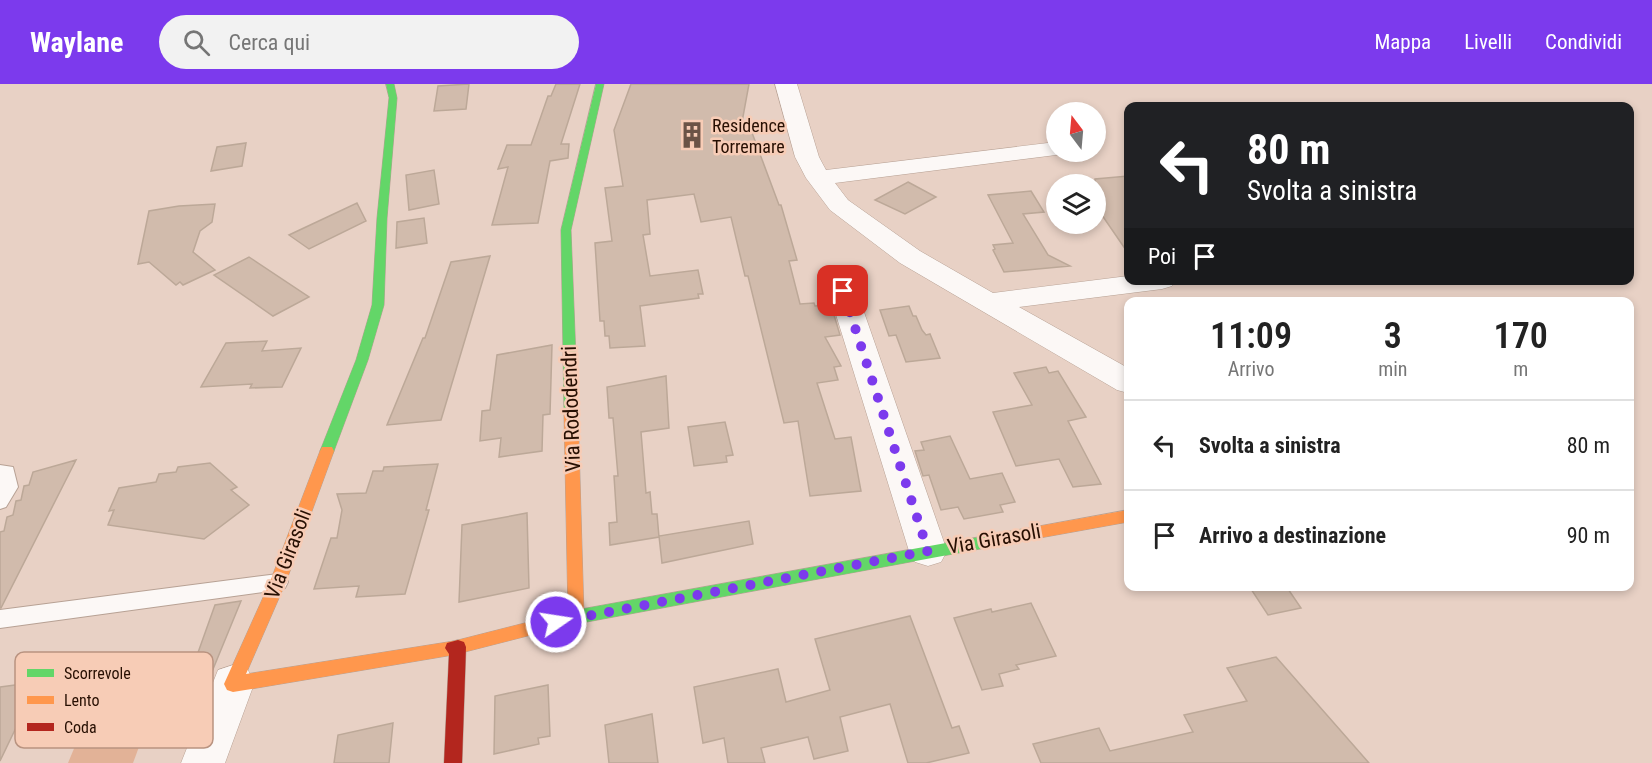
<!DOCTYPE html>
<html lang="it">
<style>
body{margin:0;font-family:"Roboto Condensed",sans-serif;background:#f2f2f2;color:#222;height:100vh;display:flex;flex-direction:column;font-size:22px;white-space:nowrap}
*{box-sizing:border-box;margin:0}
p{font-size:20px;color:#767676}
.icon{flex:none;width:33px;height:33px;fill:none;stroke:currentColor;stroke-width:2;stroke-linecap:round;stroke-linejoin:round}
.map{position:relative;flex:1;overflow:hidden}
.sheet{position:absolute;left:1124px;top:213px;width:510px;height:294px;display:flex;flex-direction:column;background:#fff;border-radius:12px;box-shadow:0 3px 9px #0003}
.sheet>*{flex:none}
.hud{position:absolute;left:1124px;top:18px;width:510px;height:183px;border-radius:12px;box-shadow:0 3px 9px #0003;background:#202124;color:#fff;overflow:hidden}
.needle{width:39px;rotate:344deg}
.fabs{position:absolute;left:1046px;top:18px;display:grid;gap:12px}
.fabs a{display:grid;place-items:center;width:60px;height:60px;border-radius:50%;background:#fff;box-shadow:0 3px 9px #0003;font-size:30px}
.pin{position:absolute;display:grid;place-items:center;width:51px;height:51px;color:#fff;margin:-26px;border-radius:12px;box-shadow:0 3px 9px #0006}
.me{position:absolute;width:66px;margin:-33px;rotate:77deg;stroke-linejoin:round;filter:drop-shadow(0 0 4px #0008)}
.turn{display:flex;align-items:center;gap:21px;height:126px;padding:0 24px;font-size:27px}
.turn .icon{width:78px;height:78px;stroke-width:2.5}
.turn b{display:block;font-size:42px;line-height:51px}
.then{display:flex;align-items:center;height:57px;padding:0 24px;background:#0003;gap:12px;font-size:22px}
.eta{display:flex;justify-content:space-evenly;align-items:center;height:102px;text-align:center}
.eta b{font-size:36px;font-weight:600;line-height:42px}
ul{padding:0;list-style:none}
li{display:flex;align-items:center;gap:18px;height:90px;padding:0 24px;border-top:2px solid #e0e0e0}
li div{flex:1}
li b{display:block;font-size:22px}
li em{font-style:normal}
header{display:flex;align-items:center;gap:36px;box-sizing:border-box;height:84px;padding:0 30px;background:#7c3aed;color:#fff}
header strong{font-size:28px}
nav{display:flex;gap:33px;margin-inline-start:auto;font-size:21px}
.search{width:420px;height:54px;background:#f2f2f2;display:flex;align-items:center;gap:15px;box-sizing:border-box;padding:0 21px;border-radius:33px;color:#767676;font-size:22px}
.map>svg:first-child{display:block}
</style>
<header>
<strong>Waylane</strong>
<div class="search"><svg class="icon" aria-label="search" viewBox="0 0 24 24"><circle cx="10" cy="10" r="6"/><path d="M15 15l6 6"/></svg>Cerca qui</div>
<nav><a>Mappa</a><a>Livelli</a><a>Condividi</a></nav>
</header>
<div class="map">
<svg width="1652" height="679" viewBox="0 0 1652 679">
<rect width="100%" height="100%" fill="#e8d1c5"/>
<!-- green -->
<path fill="#e2b297" d="M172,574L133,679H68L108,583Z"/>
<!-- building -->
<path fill="#d1bbac" stroke="#bca898" stroke-width="1.5" d="M469,0L466,25L434,27L438,2Z
M556,0H580L561,60H569L568,74L550,77L538,139L492,141L508,83L498,85L507,61H531L548,12H551Z
M631,0H749L742,38H748L779,121H781L797,176L789,177L800,220L814,219L815,222L831,221L840,251L825,253L841,282L834,283L838,296L817,299L835,355L851,353L861,407L810,412L798,337L784,339L748,192H745L731,133L701,138L694,110L647,116L650,150L643,151L650,192L698,186L703,210H698L699,214L640,222L645,262L610,264L609,252H605L604,237H600L595,159L612,157L605,104L623,102L614,46Z
M246,59L242,82L211,87L217,63Z
M434,86L439,120L409,126L406,91Z
M1128,92V169L1095,121V95Z
M908,98L936,113L905,130L875,116Z
M1031,107L1044,128L1023,130L1048,171L1070,182L1004,188L993,166L995,165L993,161L1013,159L988,111Z
M357,119L366,137L309,165L289,151Z
M215,120L212,138L200,147L193,168L215,186L183,201L180,198L176,201L149,178L138,180L149,127L179,122Z
M424,134L427,159L396,164L397,138Z
M490,172L441,336L387,341L423,254H425L451,178Z
M249,173L309,213L273,232L214,191Z
M909,222L913,232H916L922,246L926,251L930,250L940,274L906,278L896,251L889,252L880,226Z
M267,257L262,267L301,264L282,303L250,304L252,300L201,303L226,259Z
M552,261L550,330L543,331L542,367L499,373L501,354L480,357L482,327L490,326L497,271Z
M1046,283L1049,289L1058,287L1086,333L1068,337L1101,400L1073,403L1059,375L1016,382L993,328L1032,321L1014,289Z
M666,292L669,344L641,348L646,409L650,408L652,430H657L659,453L610,461L609,439L617,438L614,392H618L613,334H609L607,303Z
M725,338L733,371L726,372L727,378L694,382L688,343Z
M950,352L970,395L1002,389L1015,418L1000,421L1003,428L964,435L958,423L941,426L929,391L923,392L915,367L924,366L921,358Z
M76,376L1,524H0V448L4,447L7,433L13,431L16,417L21,416L24,402L29,401L33,388Z
M210,379L237,403L231,406L249,421L204,455L108,441L114,426L109,427L119,404L156,398L159,390L176,388L178,383Z
M438,380L426,426H429L405,510L356,513L359,502L314,505L331,454H337L342,426L337,410L366,409L373,387H383L384,383Z
M527,429L529,504L459,518L462,441Z
M749,437L753,460L662,479L659,452Z
M1249,502H1286L1301,524L1268,531Z
M241,517L202,612L185,605L215,521Z
M1031,519L1056,572L1016,581L1019,585L999,590L1003,602L982,606L954,534L991,525L992,528Z
M910,532L952,644L959,642L969,669L926,679H908L890,620L840,633L848,667L814,675L808,653L761,664L765,679H728L724,654L703,659L694,603L778,585L786,618L830,606L815,555Z
M1276,573L1369,679H1041L1033,660L1099,644L1110,667L1193,648L1184,631L1247,617L1227,584Z
M38,598L0,677V603Z
M548,601L550,652L538,654L539,660L494,670L495,612Z
M652,630L658,679H609L605,641Z
M393,639L389,679H334L338,651Z"/>
<g fill="none" stroke-linecap="round" stroke-linejoin="round">
<defs>
<path id="lane" d="M0,381L13,383L18,403L6,423L0,425Z
M278,490L285,492L288,498L285,504L278,506L0,544V526Z"/>
<path id="street" d="M775,0H797L819,73L826,86L1056,58V68H1066L1064,70L835,99L848,116L920,167L993,209L1128,192V196H1176L1172,202L1162,205L1019,223L1128,284V309L1117,306L900,179L830,126L806,94L795,73Z
M843,199L853,202L857,208L947,467L941,478L928,482L915,478L909,467L829,208L833,202Z
M233,581L248,586L254,600L225,679H181L218,586Z"/>
<path id="fast" d="M386,0H394L397,14L387,134L384,221L368,276L334,367L332,371H322L320,367L356,276L372,221L377,134L389,14Z
M596,0H604L571,146L578,327L571,332L564,327L561,146Z
M1034,443L1039,445L1042,449L1039,453L1034,455L576,540L570,538L568,533L570,528L576,526Z"/>
<path id="slow" d="M571,322L578,327L584,533L582,538L453,571L233,608L227,606L224,600L270,498L320,367L322,363H332L334,367L286,498L246,590L454,557L568,528L564,327Z
M1128,426V438L1034,455L1029,453L1026,449L1029,445L1034,443Z"/>
<path id="jam" d="M458,556L464,558L466,563L462,679H444L449,570L445,564L447,559Z"/>
</defs>
<!-- lane casing -->
<use href="#lane" stroke="#b7a194" stroke-width="2"/>
<!-- street casing -->
<use href="#street" stroke="#b7a194" stroke-width="1"/>
<!-- fast casing -->
<use href="#fast" stroke="#b7a194" stroke-width="1"/>
<!-- slow casing -->
<use href="#slow" stroke="#b7a194" stroke-width="1"/>
<!-- jam casing -->
<use href="#jam" stroke="#b7a194" stroke-width="1"/>
<!-- lane -->
<use href="#lane" fill="#fcf8f6" fill-rule="evenodd"/>
<!-- street -->
<use href="#street" fill="#fcf8f6" fill-rule="evenodd"/>
<!-- fast -->
<use href="#fast" fill="#63d668" fill-rule="evenodd"/>
<!-- slow -->
<use href="#slow" fill="#ff974d" fill-rule="evenodd"/>
<!-- jam -->
<use href="#jam" fill="#b3261e" fill-rule="evenodd"/>
</g>
<g fill="none" stroke-linecap="round" stroke-linejoin="round">
<!-- route -->
<path stroke="#7c3aed" stroke-width="10" stroke-dasharray="0 18" d="M556,538L928,467L843,207"/>
</g>
<!-- icons -->
<defs>
<symbol id="building-bare" viewBox="-9 -9 18 18"><path d="M-4-6H4V6H1V3H-1V6H-4ZM-2.5-4.3h1.7v1.8h-1.7ZM.8-4.3h1.7v1.8H.8ZM-2.5-1h1.7V.8h-1.7ZM.8-1h1.7V.8H.8Z" fill="#6b5346" stroke="#f7ccb6" stroke-width="2.5" paint-order="stroke"/></symbol>
</defs>
<g fill-rule="evenodd">
<use href="#building-bare" x="673" y="32" width="38" height="38"/>
</g>
<g text-anchor="middle" dominant-baseline="central" stroke-width="5" stroke-linejoin="round" paint-order="stroke">
<!-- far-poi labels -->
<g font-size="18" fill="#270f02" stroke="#f7ccb6" text-anchor="start">
<text x="712" y="41">Residence<tspan x="712" dy="21">Torremare</tspan></text>
</g>
<!-- street labels -->
<g font-size="21" fill="#270f02" stroke="#f7ccb6">
<text transform="translate(571 325) rotate(-92)">Via Rododendri</text>
<text transform="translate(994 455) rotate(-10)">Via Girasoli</text>
<text transform="translate(288 470) rotate(-69)">Via Girasoli</text>
</g>
</g>
<!-- legend -->
<rect x="15" y="568" width="198" height="96" rx="9" fill="#f7ccb6" stroke="#b99380" stroke-width="1.5"/>
<rect x="27" y="585" width="27" height="8" fill="#63d668"/>
<rect x="27" y="612" width="27" height="8" fill="#ff974d"/>
<rect x="27" y="639" width="27" height="8" fill="#b3261e"/>
<g font-size="16" fill="#270f02">
<text x="64" y="595">Scorrevole</text>
<text x="64" y="622">Lento</text>
<text x="64" y="649">Coda</text>
</g>
</svg>
<div class="fabs">
<a><svg class="needle" viewBox="-14 -14 28 28"><path d="M0-13l5 13h-10z" fill="#e53935"/><path d="M0 13l5-13h-10z" fill="#767676"/></svg></a>
<a><svg class="icon" aria-label="layers" viewBox="0 0 24 24"><path d="M12 4l9 5-9 5-9-5zM3 14l9 5 9-5"/></svg></a>
</div>
<div class="pin" style="left:843px;top:207px;background:#d93025"><svg class="icon" aria-label="arrive" viewBox="0 0 24 24"><path d="M6 21V4h12l-3 4 3 4H6"/></svg></div>
<svg class="me" style="left:556px;top:538px" viewBox="-20 -20 40 40"><circle r="17" fill="#7c3aed" stroke="#fff" stroke-width="3"/><path d="M0-11L8 9 0 5-8 9z" fill="#fff"/></svg>
<div class="hud">
<div class="turn"><svg class="icon" aria-label="left" viewBox="0 0 24 24"><path d="M17 20v-9H6M10 6l-5 5 5 5"/></svg><div><b>80 m</b>Svolta a sinistra</div></div>
<div class="then">Poi<svg class="icon" aria-label="arrive" viewBox="0 0 24 24"><path d="M6 21V4h12l-3 4 3 4H6"/></svg></div>
</div>
<section class="sheet">
<div class="eta">
<div><b>11:09</b><p>Arrivo</p></div>
<div><b>3</b><p>min</p></div>
<div><b>170</b><p>m</p></div>
</div>
<ul>
<li><svg class="icon" aria-label="left" viewBox="0 0 24 24"><path d="M17 20v-9H6M10 6l-5 5 5 5"/></svg><div><b>Svolta a sinistra</b></div><em>80 m</em></li>
<li><svg class="icon" aria-label="arrive" viewBox="0 0 24 24"><path d="M6 21V4h12l-3 4 3 4H6"/></svg><div><b>Arrivo a destinazione</b></div><em>90 m</em></li>
</ul>
</section>
</div>
